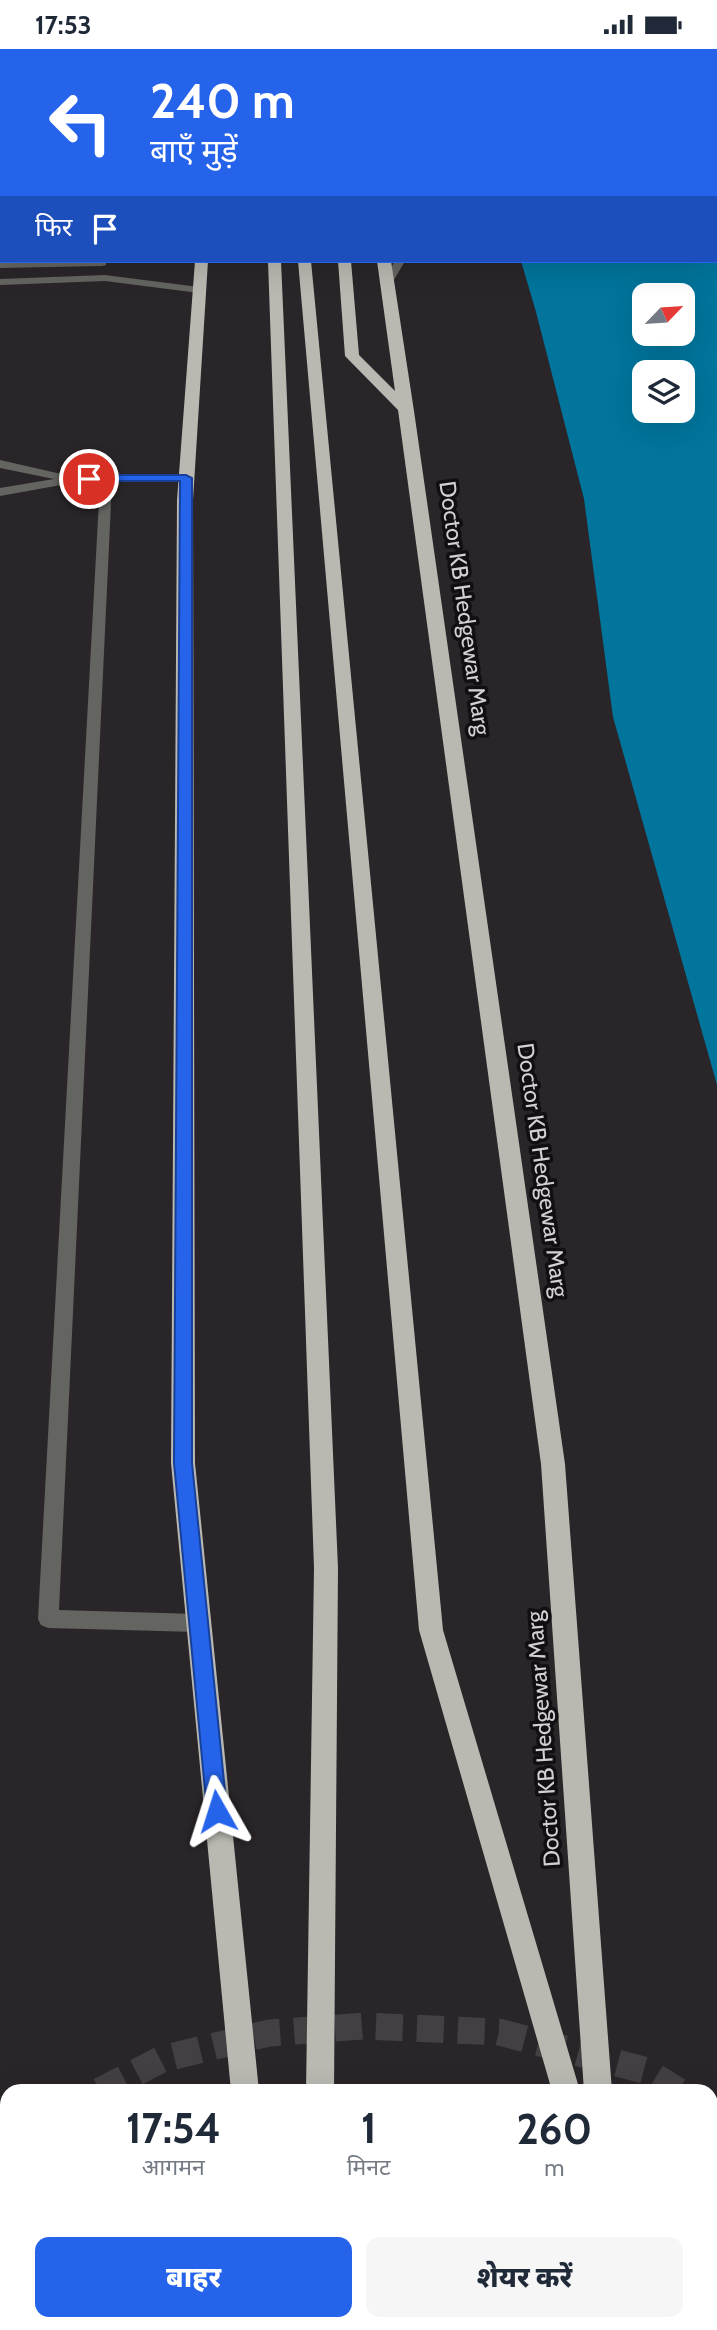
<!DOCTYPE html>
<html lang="hi">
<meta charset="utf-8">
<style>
body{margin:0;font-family:Cabin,"Noto Sans Devanagari",sans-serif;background:#f6f6f7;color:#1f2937;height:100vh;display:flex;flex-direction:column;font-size:26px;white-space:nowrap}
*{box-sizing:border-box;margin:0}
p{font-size:23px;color:#747a83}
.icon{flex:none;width:38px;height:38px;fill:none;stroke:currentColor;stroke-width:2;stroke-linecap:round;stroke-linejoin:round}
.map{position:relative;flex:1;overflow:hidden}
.drawer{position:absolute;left:0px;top:2035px;width:718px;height:247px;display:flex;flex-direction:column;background:#fff;border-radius:21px 21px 0 0;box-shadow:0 7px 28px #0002}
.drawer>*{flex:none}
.top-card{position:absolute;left:0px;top:0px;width:718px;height:214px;box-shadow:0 7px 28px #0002;background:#2563eb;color:#fff;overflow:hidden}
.needle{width:46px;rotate:65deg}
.fabs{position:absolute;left:632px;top:234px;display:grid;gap:14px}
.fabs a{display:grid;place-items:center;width:63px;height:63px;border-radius:14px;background:#fff;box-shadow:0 7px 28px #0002;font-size:35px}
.pin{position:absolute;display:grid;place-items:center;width:60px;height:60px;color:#fff;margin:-30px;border:4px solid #fff;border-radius:50%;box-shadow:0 2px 7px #0007}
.me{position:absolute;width:77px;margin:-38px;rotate:354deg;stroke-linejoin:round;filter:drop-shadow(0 0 5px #0008)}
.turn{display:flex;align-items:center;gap:24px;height:147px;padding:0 35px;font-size:32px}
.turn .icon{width:91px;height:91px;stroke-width:2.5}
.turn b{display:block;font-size:49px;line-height:60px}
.then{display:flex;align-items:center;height:66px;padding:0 35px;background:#0003;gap:14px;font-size:26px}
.eta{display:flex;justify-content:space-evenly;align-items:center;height:119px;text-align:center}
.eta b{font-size:42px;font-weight:800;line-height:49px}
.cta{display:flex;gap:14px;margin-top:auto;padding:14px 35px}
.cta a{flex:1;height:80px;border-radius:14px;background:#2563eb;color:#fff;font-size:28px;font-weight:800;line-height:80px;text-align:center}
.cta a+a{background:#f6f6f7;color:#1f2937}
.status{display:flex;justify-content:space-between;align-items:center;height:49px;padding:0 35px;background:#fff;direction:ltr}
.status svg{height:19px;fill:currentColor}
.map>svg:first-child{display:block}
</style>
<div class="status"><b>17:53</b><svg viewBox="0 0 49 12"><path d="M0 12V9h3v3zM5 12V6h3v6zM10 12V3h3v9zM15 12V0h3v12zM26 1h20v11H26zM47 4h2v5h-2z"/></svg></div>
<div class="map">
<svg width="717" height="2281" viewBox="0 0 717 2281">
<rect width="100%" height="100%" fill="#2a2529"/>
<!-- water -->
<path fill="#01759c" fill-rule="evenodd" d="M716,10L717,15V1036L613,668L584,450L536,263L521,212H716ZM644,247H682V285H644ZM644,324H682V362H644Z"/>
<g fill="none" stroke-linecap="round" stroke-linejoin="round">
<!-- highway-tunnel -->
<path stroke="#433f42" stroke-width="27" stroke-dasharray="27 14" stroke-linecap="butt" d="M100,2042L162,2010L269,1984L364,1977L499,1983L644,2021L678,2042
M710,2063L717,2070
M0,2136L7,2126"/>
<!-- minor -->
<path fill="#646461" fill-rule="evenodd" d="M180,0H195L196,2H182Z
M397,0H407V2H397Z
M0,111H2V117H0Z
M0,145H2V151H0Z
M0,177H2V183H0Z
M106,212V216L102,217L0,219V213Z
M395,212H405L391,236H383L382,234Z
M105,226L199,238L205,241L199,244L105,232L0,236V230Z
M0,411L70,427L186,425L192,429L186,433H112L59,1561L197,1565L204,1568L207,1574L204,1580L197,1583L48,1579L41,1576L38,1570L100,433L72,434L0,447V439L54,430L0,419Z"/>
<!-- highway -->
<path fill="#b9b9b1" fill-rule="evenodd" d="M210,0H222V2H210Z
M326,0H338V2H326Z
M420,0H435L419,2Z
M476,0H491L475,2Z
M195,212H208L193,451L195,1414L259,2042H231L171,1414L177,451Z
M268,212H281L338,1519L334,2042H306L314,1519Z
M298,212H311L443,1581L580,2042H552L419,1581Z
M338,212H351L359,306L395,342L377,212H391L414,362L565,1415L612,2042H584L541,1415L398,361L345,307Z
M249,2275H279L280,2281H250Z
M302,2275H332V2281H302Z
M597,2275H627V2281H597Z"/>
</g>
<!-- route -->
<path fill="#2563eb" stroke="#184099" stroke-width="2" d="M89,426H186L192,429V1414L227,1762L224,1768L217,1771L210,1768L207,1762L174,1414L180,432H85V427Z"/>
<g text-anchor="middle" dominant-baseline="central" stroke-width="7" stroke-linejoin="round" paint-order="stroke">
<!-- street labels -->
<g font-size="23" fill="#d3d0d3" stroke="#110f11">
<text transform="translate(465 559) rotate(82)">Doctor KB Hedgewar Marg</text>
<text transform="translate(543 1121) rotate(82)">Doctor KB Hedgewar Marg</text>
<text transform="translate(543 1690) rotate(-94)">Doctor KB Hedgewar Marg</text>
</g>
</g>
</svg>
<div class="fabs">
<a><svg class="needle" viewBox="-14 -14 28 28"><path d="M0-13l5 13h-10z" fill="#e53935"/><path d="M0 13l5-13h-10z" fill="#747a83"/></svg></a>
<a><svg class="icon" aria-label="layers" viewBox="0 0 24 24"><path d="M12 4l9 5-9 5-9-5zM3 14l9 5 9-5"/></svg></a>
</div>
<div class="pin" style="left:89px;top:430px;background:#d93025"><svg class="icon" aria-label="arrive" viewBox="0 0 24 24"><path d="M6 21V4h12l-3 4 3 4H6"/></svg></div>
<svg class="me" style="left:217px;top:1762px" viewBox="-20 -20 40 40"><path d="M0-17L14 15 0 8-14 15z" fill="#2563eb" stroke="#fff" stroke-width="4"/></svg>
<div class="top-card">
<div class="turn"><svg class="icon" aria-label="left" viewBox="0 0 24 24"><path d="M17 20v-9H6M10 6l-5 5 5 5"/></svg><div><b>240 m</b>बाएँ मुड़ें</div></div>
<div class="then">फिर<svg class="icon" aria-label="arrive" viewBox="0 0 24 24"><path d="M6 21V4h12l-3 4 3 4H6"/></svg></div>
</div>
<section class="drawer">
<div class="eta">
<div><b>17:54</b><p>आगमन</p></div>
<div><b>1</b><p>मिनट</p></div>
<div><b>260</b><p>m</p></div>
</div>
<div class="cta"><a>बाहर</a><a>शेयर करें</a></div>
</section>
</div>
